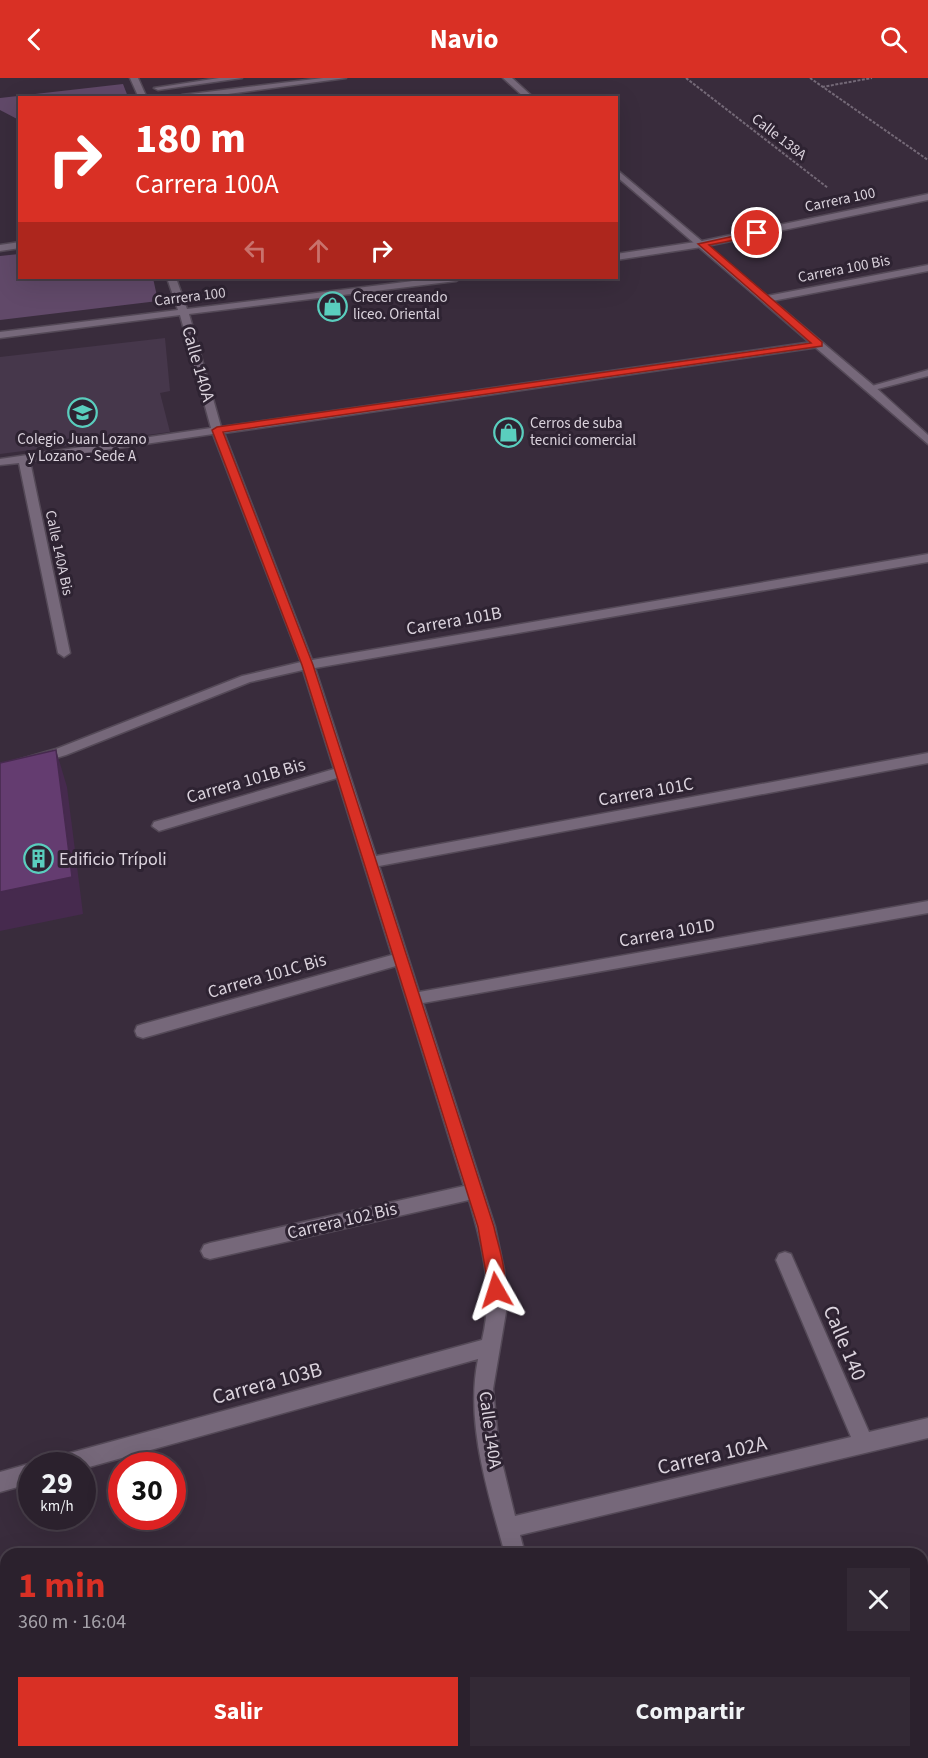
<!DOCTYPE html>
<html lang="es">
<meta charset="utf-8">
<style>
body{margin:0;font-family:"Source Sans 3",sans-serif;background:#332935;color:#f1f3f6;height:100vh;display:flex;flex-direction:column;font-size:22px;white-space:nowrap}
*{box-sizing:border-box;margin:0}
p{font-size:20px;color:#a6a3aa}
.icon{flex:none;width:33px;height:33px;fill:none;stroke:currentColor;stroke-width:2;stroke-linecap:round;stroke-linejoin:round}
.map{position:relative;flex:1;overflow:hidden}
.side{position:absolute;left:0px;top:1470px;width:928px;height:210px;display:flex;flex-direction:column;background:#2b212d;border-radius:18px 18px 0 0;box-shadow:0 6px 24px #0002,0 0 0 2px #473e49}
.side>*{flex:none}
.banner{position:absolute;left:18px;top:18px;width:600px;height:183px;border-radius:0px;box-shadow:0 6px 24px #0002,0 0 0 2px #473e49;background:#d93025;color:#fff;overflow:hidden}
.speed{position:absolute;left:18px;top:1374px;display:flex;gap:12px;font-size:30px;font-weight:700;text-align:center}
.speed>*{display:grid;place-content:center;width:78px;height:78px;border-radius:50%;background:#2b212d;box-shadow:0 6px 24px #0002,0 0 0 2px #473e49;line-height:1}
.speed small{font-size:15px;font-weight:400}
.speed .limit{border:9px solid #d22;background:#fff;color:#111}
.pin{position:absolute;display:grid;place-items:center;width:51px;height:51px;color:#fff;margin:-26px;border:3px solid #fff;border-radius:50%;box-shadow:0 2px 6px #0007}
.me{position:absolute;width:66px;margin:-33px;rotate:354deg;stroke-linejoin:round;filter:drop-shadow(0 0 4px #0008)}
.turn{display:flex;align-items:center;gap:21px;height:126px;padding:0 18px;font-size:27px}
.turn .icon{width:78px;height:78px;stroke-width:2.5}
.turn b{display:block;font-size:42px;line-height:51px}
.lanes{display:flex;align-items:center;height:57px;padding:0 18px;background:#0003;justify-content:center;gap:30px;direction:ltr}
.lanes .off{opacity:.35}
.round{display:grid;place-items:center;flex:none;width:63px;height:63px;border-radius:0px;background:#332935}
.headline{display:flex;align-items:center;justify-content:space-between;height:102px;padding:0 18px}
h1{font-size:36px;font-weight:700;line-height:45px;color:#d93025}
.action{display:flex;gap:12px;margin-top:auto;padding:12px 18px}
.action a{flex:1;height:69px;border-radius:0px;background:#d93025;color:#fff;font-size:24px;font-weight:700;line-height:69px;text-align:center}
.action a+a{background:#332935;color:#f1f3f6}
header{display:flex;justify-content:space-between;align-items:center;height:78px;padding:0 18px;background:#d93025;color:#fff;font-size:27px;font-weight:700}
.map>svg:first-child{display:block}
</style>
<header><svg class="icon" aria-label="back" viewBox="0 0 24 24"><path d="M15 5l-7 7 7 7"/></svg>Navio<svg class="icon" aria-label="search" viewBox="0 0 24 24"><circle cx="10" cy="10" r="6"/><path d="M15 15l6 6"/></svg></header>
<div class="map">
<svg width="928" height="1680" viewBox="0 0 928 1680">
<rect width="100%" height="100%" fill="#392c3c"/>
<!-- built -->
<path fill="#46374b" d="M165,260L170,313L160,315L170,354L0,376V279Z"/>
<!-- green -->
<path fill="#614969" d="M123,6L128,19L20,20L19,42L0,32V20Z
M19,176L20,200H153L158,223L0,242V178Z"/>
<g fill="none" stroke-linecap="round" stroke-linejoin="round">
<defs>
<path id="service" d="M130,0H138L147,20H139Z
M323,0H346L198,20L178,19L182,17Z"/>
<path id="pedestrian" d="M928,187V193L767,224L762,221L767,218Z"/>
<path id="minor" d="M219,0H242L158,12L154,10Z
M928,116V122L702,169L616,182V176L702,163Z
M20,164V170L0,173V167Z
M167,200H176L187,231L437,200H461L456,203L189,236L221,349L819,263L824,266L819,269L224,355L312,582L928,476V484L315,590L376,778L928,675V685L379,788L419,914L928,823V835L423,925L495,1149L504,1192L506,1234L493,1311L499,1372L515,1438L851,1359L776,1182L779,1176L785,1174L791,1176L869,1354L928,1340V1360L520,1457L525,1476H505C488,1414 465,1345 478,1281L82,1391V1388H49L52,1381L59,1378L482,1262C494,1213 483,1169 469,1122L210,1181L204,1179L201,1173L204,1167L210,1165L464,1108L396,888L143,960L137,958L135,953L137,948L143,946L392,877L337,700L159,753L152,748L154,744L334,691L303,592L250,604L66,677L0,697V687L56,671L242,598L301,584L213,356L30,383L70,575L64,579L58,575L19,385L0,387V381L211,350L180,237L0,260V254L178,232Z
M928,292V298L870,313L865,310Z
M32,1385L38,1388H32V1405L0,1414V1394Z
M408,1674H448L446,1680H406Z
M564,1674H586L588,1680H566Z"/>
<path id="secondary" d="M503,0H512L534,20H525Z
M616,91L874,308L928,357V366L616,98Z"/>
</defs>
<!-- service casing -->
<use href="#service" stroke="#544957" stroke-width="3"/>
<!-- pedestrian casing -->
<use href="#pedestrian" stroke="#544957" stroke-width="3"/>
<!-- minor casing -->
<use href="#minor" stroke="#544957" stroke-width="3"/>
<!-- secondary casing -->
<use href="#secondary" stroke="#544957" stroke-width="3"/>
<!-- path -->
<path stroke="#746977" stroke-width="2" stroke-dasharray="3 1.5" stroke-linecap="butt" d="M686,0L828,110
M810,0L928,82
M822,9L872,0"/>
<!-- service -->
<use href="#service" fill="#76687a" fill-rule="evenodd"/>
<!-- pedestrian -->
<use href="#pedestrian" fill="#76687a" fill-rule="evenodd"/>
<!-- minor -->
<use href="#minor" fill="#76687a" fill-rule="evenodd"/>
<!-- secondary -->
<use href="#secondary" fill="#76687a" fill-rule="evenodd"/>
</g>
<!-- shaded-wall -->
<path fill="#462a4e" d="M56,672L67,709L83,836L0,853V814Z"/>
<!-- building -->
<path fill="#643c70" stroke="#462a4e" stroke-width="1.5" d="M56,672L72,799L0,814V685Z"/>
<!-- route -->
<path fill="#d93025" stroke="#8d1f18" stroke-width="1.5" d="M757,153H760V157L709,167L822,264V268L223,354L313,587L494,1149C498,1168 510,1199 502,1218L496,1220L490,1218L478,1149L302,587L212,352L217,349L811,265L698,166Z"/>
<!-- icons -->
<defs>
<symbol id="shop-ring" viewBox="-11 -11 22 22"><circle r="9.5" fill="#2e2332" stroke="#5acebe" stroke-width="1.5"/><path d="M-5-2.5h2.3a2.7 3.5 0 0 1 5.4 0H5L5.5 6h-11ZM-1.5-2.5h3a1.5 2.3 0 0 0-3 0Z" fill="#5acebe"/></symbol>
<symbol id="school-ring" viewBox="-11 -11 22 22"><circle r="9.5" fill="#2e2332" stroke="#5acebe" stroke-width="1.5"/><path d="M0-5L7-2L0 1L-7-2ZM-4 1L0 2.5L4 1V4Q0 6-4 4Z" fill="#5acebe"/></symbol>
<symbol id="building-ring" viewBox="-11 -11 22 22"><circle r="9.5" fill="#2e2332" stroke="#5acebe" stroke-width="1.5"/><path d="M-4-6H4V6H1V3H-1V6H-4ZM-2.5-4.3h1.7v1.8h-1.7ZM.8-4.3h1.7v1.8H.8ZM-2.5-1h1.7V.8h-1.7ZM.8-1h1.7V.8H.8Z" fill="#5acebe"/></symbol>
</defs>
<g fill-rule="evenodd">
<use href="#shop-ring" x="316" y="212" width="33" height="33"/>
<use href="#school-ring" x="66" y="318" width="33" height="33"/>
<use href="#shop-ring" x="492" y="338" width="33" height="33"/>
<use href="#building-ring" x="22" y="764" width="33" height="33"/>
</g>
<g text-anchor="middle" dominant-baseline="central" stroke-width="6" stroke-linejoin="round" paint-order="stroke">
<!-- far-street labels -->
<g font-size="15" fill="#dbd3dd" stroke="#2e2332">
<text transform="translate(779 59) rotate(38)">Calle 138A</text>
<text transform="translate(840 122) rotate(-12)">Carrera 100</text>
<text transform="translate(844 191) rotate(-11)">Carrera 100 Bis</text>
<text transform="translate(190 219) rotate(-7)">Carrera 100</text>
<text transform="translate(59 475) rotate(78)">Calle 140A Bis</text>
</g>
<!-- far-poi labels -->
<g font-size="15" fill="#dbd3dd" stroke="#2e2332" text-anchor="start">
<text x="353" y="219">Crecer creando<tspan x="353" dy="17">liceo. Oriental</tspan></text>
<text x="530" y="345">Cerros de suba<tspan x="530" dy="17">tecnici comercial</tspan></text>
<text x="82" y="361" text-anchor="middle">Colegio Juan Lozano<tspan x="82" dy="17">y Lozano - Sede A</tspan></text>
</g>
<!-- street labels -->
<g font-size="18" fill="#dbd3dd" stroke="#2e2332">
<text transform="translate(198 286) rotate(74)">Calle 140A</text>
<text transform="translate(454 543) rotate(-10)">Carrera 101B</text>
<text transform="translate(246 703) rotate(-16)">Carrera 101B Bis</text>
<text transform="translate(646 714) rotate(-10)">Carrera 101C</text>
<text transform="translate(667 855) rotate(-10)">Carrera 101D</text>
<text transform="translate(267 898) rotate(-16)">Carrera 101C Bis</text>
<text transform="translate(342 1143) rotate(-13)">Carrera 102 Bis</text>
<text transform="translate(490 1352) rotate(82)">Calle 140A</text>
</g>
<!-- poi labels -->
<g font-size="18" fill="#dbd3dd" stroke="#2e2332" text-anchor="start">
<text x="59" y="781">Edificio Trípoli</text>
</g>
<!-- near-street labels -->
<g font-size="21" fill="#dbd3dd" stroke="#2e2332">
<text transform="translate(845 1265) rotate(67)">Calle 140</text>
<text transform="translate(267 1305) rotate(-15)">Carrera 103B</text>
<text transform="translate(712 1377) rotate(-13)">Carrera 102A</text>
</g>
</g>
</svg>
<div class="speed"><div>29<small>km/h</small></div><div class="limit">30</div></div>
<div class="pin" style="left:757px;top:155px;background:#d93025"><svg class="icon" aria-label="arrive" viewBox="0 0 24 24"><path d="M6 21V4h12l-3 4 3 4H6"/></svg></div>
<svg class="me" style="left:496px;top:1212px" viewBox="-20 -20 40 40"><path d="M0-17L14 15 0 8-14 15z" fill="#d93025" stroke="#fff" stroke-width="4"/></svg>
<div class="banner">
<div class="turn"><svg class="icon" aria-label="right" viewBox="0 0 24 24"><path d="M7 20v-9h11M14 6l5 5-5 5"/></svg><div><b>180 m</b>Carrera 100A</div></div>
<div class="lanes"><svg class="icon off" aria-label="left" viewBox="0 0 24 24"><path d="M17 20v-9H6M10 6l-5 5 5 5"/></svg><svg class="icon off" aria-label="ahead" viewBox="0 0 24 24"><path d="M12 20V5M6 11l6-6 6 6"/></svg><svg class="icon" aria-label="right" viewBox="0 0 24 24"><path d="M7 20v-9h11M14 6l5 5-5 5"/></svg></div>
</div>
<section class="side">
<div class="headline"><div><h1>1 min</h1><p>360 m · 16:04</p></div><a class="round"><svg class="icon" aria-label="close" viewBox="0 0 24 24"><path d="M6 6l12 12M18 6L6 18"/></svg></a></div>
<div class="action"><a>Salir</a><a>Compartir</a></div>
</section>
</div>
